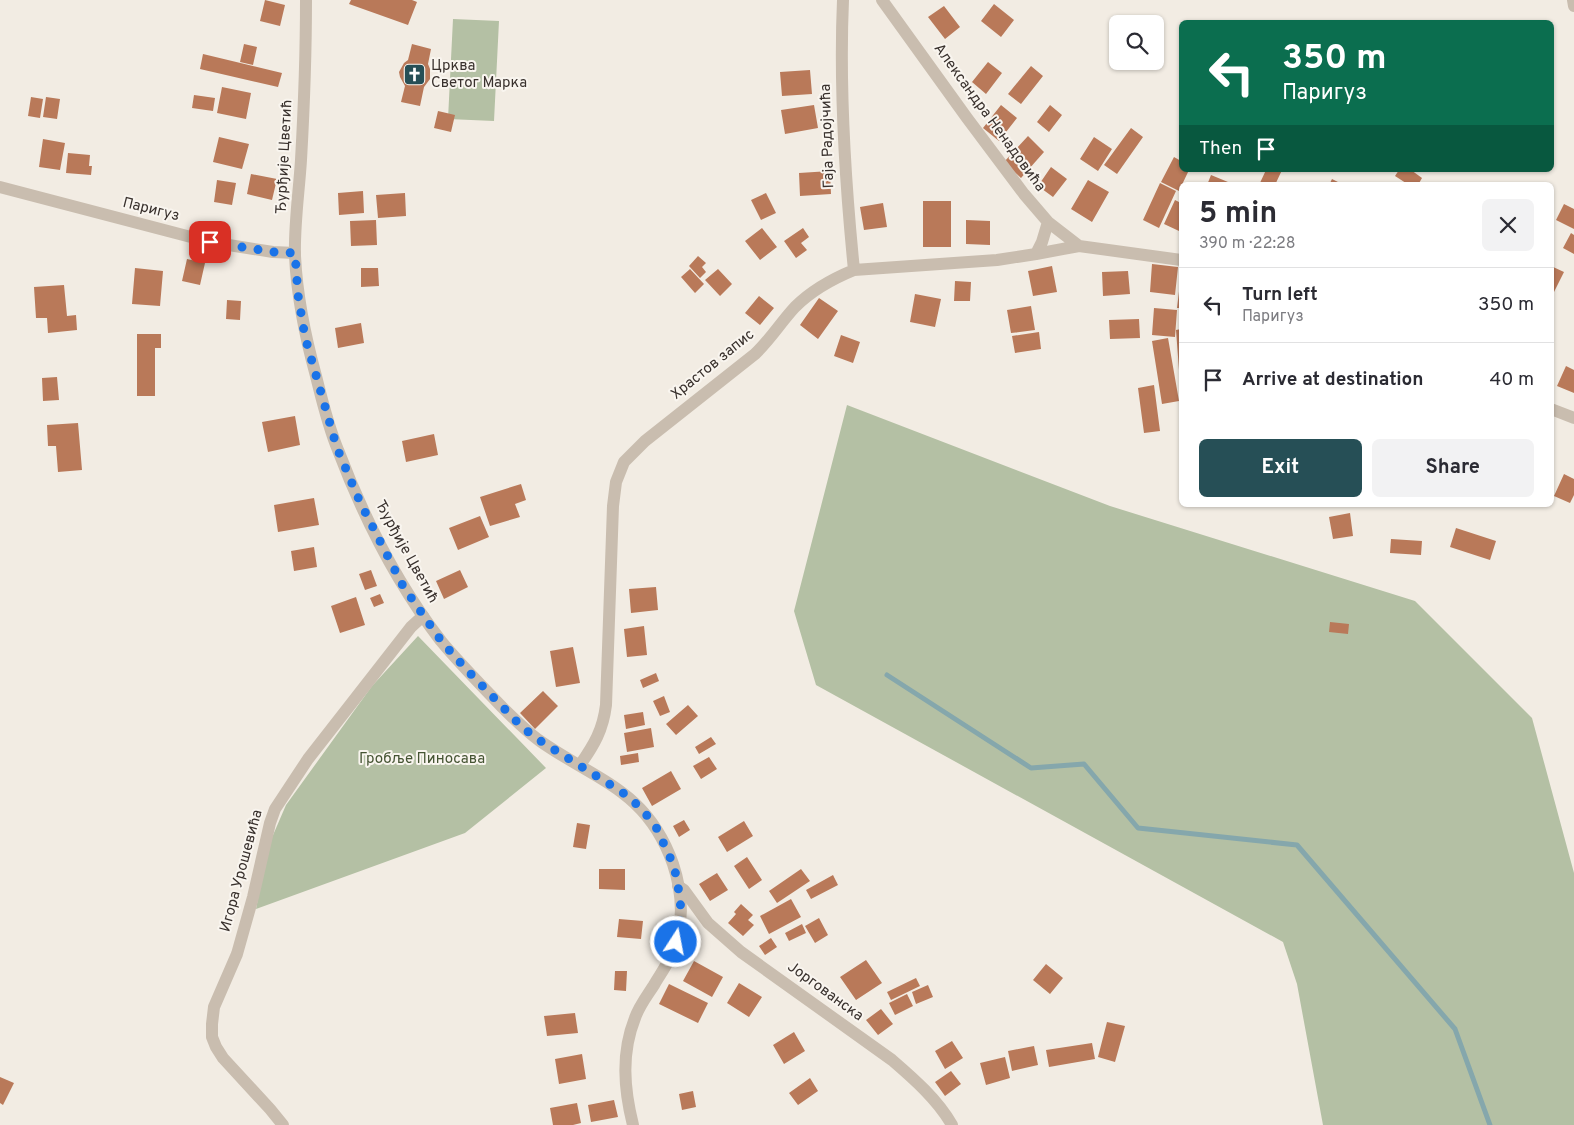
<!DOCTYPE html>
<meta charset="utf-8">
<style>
body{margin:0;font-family:Overpass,sans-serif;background:#f2f2f3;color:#2b2b33;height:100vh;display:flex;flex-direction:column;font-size:19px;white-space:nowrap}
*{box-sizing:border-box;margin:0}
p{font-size:16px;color:#7c7c81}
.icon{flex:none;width:28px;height:28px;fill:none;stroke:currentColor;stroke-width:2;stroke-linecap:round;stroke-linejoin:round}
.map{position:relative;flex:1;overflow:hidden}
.drawer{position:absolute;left:1179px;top:182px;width:375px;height:325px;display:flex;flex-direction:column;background:#fff;border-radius:8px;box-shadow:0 1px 4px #0004}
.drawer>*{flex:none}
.top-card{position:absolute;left:1179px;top:20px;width:375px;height:152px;border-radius:8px;box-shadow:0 1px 4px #0004;background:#0b6e4f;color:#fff;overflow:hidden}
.fabs{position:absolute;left:1109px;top:15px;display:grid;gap:10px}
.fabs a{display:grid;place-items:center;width:55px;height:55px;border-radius:8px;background:#fff;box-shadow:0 1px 4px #0004;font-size:25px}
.pin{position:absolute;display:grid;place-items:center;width:42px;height:42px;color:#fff;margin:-21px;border-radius:10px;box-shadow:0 2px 8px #0006}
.me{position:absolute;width:55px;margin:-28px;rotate:11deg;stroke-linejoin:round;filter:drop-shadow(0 0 4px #0008)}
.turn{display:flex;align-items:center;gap:18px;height:105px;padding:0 20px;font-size:22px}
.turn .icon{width:65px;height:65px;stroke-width:2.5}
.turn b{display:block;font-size:35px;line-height:42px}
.then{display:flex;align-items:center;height:48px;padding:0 20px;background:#0003;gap:10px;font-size:19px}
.round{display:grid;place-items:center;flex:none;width:52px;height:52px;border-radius:8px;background:#f2f2f3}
.summary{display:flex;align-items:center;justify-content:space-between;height:85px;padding:0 20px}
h1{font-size:30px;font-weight:700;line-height:38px}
.primary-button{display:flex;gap:10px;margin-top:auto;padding:10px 20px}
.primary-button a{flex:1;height:58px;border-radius:8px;background:#264f56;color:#fff;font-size:20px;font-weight:700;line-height:58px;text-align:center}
.primary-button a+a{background:#f2f2f3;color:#2b2b33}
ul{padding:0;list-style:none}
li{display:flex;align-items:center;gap:15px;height:75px;padding:0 20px;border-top:1px solid #e1e1e2}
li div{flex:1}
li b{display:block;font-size:19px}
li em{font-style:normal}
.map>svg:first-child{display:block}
</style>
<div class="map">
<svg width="1574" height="1125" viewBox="0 0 1574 1125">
<rect width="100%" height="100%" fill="#f2ece3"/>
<!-- green -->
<path fill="#b4c0a4" d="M453,19L499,21L494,121L448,119Z
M847,405L1110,506L1415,601L1532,718L1574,873V1125H1323L1297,984L1283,942L816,685L794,611Z
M418,636L546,768L465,833L256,909L267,849L286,805L372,686Z"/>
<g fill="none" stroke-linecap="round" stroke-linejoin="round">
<!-- stream -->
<path stroke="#85a7ac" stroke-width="5" d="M887,675L1031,768L1084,764L1138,828L1297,845L1455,1029L1490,1125"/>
</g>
<!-- building -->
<path fill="#b97959" d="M265,0L285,5L280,26L260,21Z
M351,0H412L417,2L408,25L349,4Z
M994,4L1014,20L1001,37L981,21Z
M944,6L960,27L945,39L928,17Z
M244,44L257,47L253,65L240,62Z
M412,44L431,49L428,64L430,69V79L424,87L420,106L401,102L405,86L400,77L399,72L404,63L408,60Z
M203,54L282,73L278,87L200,69Z
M988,62L1002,73L986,94L972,82Z
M1031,66L1043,76L1021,104L1008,94Z
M810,70L812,94L782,96L780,72Z
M222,87L251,93L246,119L217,113Z
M194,95L215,98L213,111L192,108Z
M31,97L43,99L40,118L28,116Z
M46,97L60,99L57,119L43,117Z
M814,105L818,128L785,134L781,110Z
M1001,105L1017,118L999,141L983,128Z
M1050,105L1062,115L1049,132L1037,122Z
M438,111L455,115L451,132L434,128Z
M1131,128L1143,137L1117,174L1104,165Z
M1028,136L1044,152L1021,178L1004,162Z
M219,137L249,144L242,169L213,162Z
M1094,137L1112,149L1098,171L1080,159Z
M43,139L65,143L60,170L39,167Z
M68,153L90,155L89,166H92L91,175L66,173Z
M1174,157L1181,161V170H1189L1179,191L1161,182Z
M1051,167L1067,179L1053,197L1038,186Z
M1266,170H1282L1275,185H1259Z
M1399,170H1411L1422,178L1418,185H1409L1395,176Z
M830,171L831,194L800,196L799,173Z
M251,174L277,179L272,200L247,194Z
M1211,175L1228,182L1227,185H1207Z
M1332,179L1344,185H1329Z
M217,180L236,183L232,205L214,202Z
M1088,180L1109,192L1092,222L1071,209Z
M1160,183L1176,191L1159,228L1143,220Z
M363,191L364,213L339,215L338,193Z
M405,193L406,216L378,218L376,195Z
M766,193L776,213L761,220L751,200Z
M1175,200L1181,203V226L1179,231L1164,224Z
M923,201H951V247H923Z
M883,203L887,227L864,230L860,207Z
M1564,204L1574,209V229L1556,220Z
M376,220L377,245L351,246L350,221Z
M966,220L990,221V245L966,244Z
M762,228L777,247L760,260L745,241Z
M803,228L809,237L801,243L807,250L796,258L784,241Z
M1571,233L1574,235V254L1563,248Z
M698,256L706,263L702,267L706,272L700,278L689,266Z
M187,259L205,263L200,285L182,281Z
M1152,264L1178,267L1175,295L1150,292Z
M1052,266L1057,292L1033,296L1028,271Z
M1551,266L1564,272L1551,298Z
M135,268L163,271L160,306L132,304Z
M361,268H378L379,286L361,287Z
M690,269L704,284L695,293L681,277Z
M718,269L732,284L720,296L705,280Z
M1128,271L1130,294L1103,296L1102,272Z
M955,281L971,282L970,301H954Z
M1180,283L1181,284V308H1177Z
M64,285L67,316L76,315L77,330L48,333L47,318H36L34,287Z
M915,294L941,299L935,327L910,322Z
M759,296L774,308L760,325L745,313Z
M819,298L838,311L818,339L800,325Z
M227,300L241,301L240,320L226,319Z
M1031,306L1035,330L1011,333L1007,310Z
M1154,308L1177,310L1175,337L1152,335Z
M1139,319L1140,338L1110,339L1109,320Z
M361,323L364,343L338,348L335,328Z
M1181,329V370H1179L1176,330Z
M1039,332L1041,349L1015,353L1012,336Z
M137,334H161V348H155V396H137Z
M841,335L860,342L853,363L834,356Z
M1168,338L1179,401L1162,404L1152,341Z
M1566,366L1574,370V393L1557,386Z
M57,377L59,400L43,401L42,378Z
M1154,385L1160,431L1144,433L1138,388Z
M295,416L300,445L268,452L262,422Z
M78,423L82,470L58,472L56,446H48L47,425Z
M434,434L438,455L406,462L402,441Z
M1564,474L1574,479V495L1570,503L1554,496Z
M521,484L526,500L515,504L520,517L490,526L480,497Z
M314,498L319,525L278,532L274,505Z
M1350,513L1353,536L1333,539L1329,517Z
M480,516L489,537L458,550L449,528Z
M1456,528L1496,541L1490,560L1450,547Z
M1391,539L1422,541L1421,555L1390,553Z
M314,547L317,567L294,571L291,551Z
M371,570L377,586L365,590L359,574Z
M460,570L468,587L444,599L436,581Z
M656,587L658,610L631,613L629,589Z
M380,594L384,603L374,607L370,598Z
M356,597L365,625L340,633L331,606Z
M1330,622L1349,624L1348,634L1329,632Z
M644,626L647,655L627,657L624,629Z
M573,647L580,683L556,687L550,651Z
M656,673L659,681L643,688L640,680Z
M543,691L558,706L535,729L520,713Z
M664,696L670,712L660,716L653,701Z
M688,705L698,716L676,735L666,724Z
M643,712L645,725L626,729L624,715Z
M651,728L654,747L627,752L624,733Z
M711,737L716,744L699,754L695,747Z
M638,753L639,762L621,765L620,756Z
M709,757L717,769L701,779L693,766Z
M671,771L681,789L652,806L642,788Z
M684,820L690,830L679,837L673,826Z
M744,821L753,836L727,852L718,837Z
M577,823L590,825L586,849L573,847Z
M747,857L762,880L749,889L734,866Z
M599,869H625V890L599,889Z
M801,869L810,881L777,903L769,891Z
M717,873L728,890L710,901L699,884Z
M833,875L838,885L811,899L806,890Z
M791,899L801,917L769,934L760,916Z
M741,904L753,915L748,920L754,925L743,936L728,923L736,914L734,912Z
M819,918L828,935L815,943L805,926Z
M619,919L643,921L641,939L617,937Z
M802,924L806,933L789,941L785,933Z
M771,938L777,947L765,955L759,946Z
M866,960L882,983L856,1000L840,977Z
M694,961L723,977L712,997L683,981Z
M1046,964L1063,978L1050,994L1033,980Z
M615,971H627L626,991L614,990Z
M916,978L920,986L891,1000L887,992Z
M739,983L762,997L749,1017L727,1003Z
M669,984L708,1003L698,1023L659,1004Z
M928,985L933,997L916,1004L912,992Z
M907,994L913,1006L895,1015L889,1003Z
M881,1009L893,1024L878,1035L866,1020Z
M575,1013L578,1033L547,1036L544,1016Z
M1107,1022L1125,1026L1115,1062L1098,1057Z
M794,1032L805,1051L784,1064L773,1045Z
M952,1041L963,1058L945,1069L935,1051Z
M1092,1043L1095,1059L1049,1067L1046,1050Z
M1034,1046L1038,1065L1012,1071L1008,1051Z
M582,1054L586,1079L559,1084L555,1059Z
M1005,1057L1010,1078L986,1085L980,1063Z
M951,1071L961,1084L945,1096L935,1082Z
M0,1077L14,1083L3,1105L0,1103Z
M810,1078L818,1091L798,1105L789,1093Z
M693,1091L696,1107L682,1110L679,1094Z
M614,1100L618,1117L591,1122L588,1105Z
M577,1103L581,1123L573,1125H553L550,1108Z"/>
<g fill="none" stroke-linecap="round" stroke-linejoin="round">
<!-- minor -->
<path stroke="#c9bdaf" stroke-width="12" d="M843,0C839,90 845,180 854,270
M882,0L967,118L1024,194L1048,222L1079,246
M1573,0L1574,6
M0,187L210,242L273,252L295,253
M1036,254L1042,242L1048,222
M1551,409L1574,418
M580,765C594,745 603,730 606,705L613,506L616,482L624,462L645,441L755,354C770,340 781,322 795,307C812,290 832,279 854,270L997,260L1036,254L1079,246L1181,260
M678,886L684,890L708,923L741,952L892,1060C914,1079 938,1100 952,1125
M283,1125L270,1109L223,1058L216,1047L212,1037V1024L214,1007L237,954L253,897L270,823L275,809L308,759L411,627L423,616"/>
<!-- tertiary -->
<path stroke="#c9bdaf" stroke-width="12" d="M306,0C306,54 304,107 301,160C299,192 294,225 295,256C297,297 305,336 316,376C322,400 328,426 338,450C363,516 398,585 441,641C460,664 481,685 502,707C514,719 526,731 540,741C597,781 647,790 673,864C683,894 685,928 670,957C666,967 659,976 654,985C647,996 639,1006 635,1018C621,1053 624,1089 633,1125"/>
</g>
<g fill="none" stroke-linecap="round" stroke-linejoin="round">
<!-- route -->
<path stroke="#1a73e8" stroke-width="9" stroke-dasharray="0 16.2" d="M210,242L273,252L295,253L298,295L305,337L337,448L360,502L403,586L442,642L467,670L523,728L542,742L622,792L641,808L656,827L674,866L678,886L681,909L680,925L676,942"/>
</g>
<!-- icons -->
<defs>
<symbol id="church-square" viewBox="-11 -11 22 22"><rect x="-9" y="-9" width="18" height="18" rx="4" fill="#264f56" stroke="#f9f5ef"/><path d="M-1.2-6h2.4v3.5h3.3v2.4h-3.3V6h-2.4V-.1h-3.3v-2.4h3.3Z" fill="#fff"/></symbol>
</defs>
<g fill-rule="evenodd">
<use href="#church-square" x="402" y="62" width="25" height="25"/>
</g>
<g text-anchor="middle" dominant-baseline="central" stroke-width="4" stroke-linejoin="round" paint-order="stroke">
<!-- poi labels -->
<g font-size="15" fill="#39312d" stroke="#f9f5ef" text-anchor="start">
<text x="431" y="66">Црква<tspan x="431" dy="17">Светог Марка</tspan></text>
</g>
<!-- street labels -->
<g font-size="15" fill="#39312d" stroke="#f9f5ef">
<text transform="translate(989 118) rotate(54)">Александра Ненадовића</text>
<text transform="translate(828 136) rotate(-92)">Гаја Радојчића</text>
<text transform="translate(285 157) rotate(-87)">Ђурђије Цветић</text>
<text transform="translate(151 210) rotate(14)">Паригуз</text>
<text transform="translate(713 365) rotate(-39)">Храстов запис</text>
<text transform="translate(406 552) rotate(61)">Ђурђије Цветић</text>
<text transform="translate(242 871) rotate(-75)">Игора Урошевића</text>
<text transform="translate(825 992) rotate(36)">Јоргованска</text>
</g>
<!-- park labels -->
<g font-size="15" fill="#455433" stroke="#f9f5ef">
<text x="422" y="759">Гробље Пиносава</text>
</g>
</g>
</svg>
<div class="fabs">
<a><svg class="icon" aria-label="search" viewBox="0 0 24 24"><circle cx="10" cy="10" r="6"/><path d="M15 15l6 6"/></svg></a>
</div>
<div class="pin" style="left:210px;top:242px;background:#d93025"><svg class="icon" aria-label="arrive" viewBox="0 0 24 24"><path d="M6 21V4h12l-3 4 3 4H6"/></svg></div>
<svg class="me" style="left:676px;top:942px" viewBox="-20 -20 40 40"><circle r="17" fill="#1a73e8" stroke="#fff" stroke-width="3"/><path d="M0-11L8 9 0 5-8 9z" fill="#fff"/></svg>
<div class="top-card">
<div class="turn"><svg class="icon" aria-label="left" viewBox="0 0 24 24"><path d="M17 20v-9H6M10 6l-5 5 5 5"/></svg><div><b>350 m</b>Паригуз</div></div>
<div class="then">Then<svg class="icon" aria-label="arrive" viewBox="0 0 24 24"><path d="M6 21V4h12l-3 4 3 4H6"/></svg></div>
</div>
<section class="drawer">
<div class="summary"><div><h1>5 min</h1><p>390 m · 22:28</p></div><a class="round"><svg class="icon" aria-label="close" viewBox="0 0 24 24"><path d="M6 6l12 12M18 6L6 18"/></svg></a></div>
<ul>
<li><svg class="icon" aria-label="left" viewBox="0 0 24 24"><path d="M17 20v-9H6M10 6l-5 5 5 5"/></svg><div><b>Turn left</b><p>Паригуз</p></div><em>350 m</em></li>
<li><svg class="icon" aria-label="arrive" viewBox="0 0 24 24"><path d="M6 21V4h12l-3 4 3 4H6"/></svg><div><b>Arrive at destination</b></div><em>40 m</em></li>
</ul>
<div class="primary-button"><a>Exit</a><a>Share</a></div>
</section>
</div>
